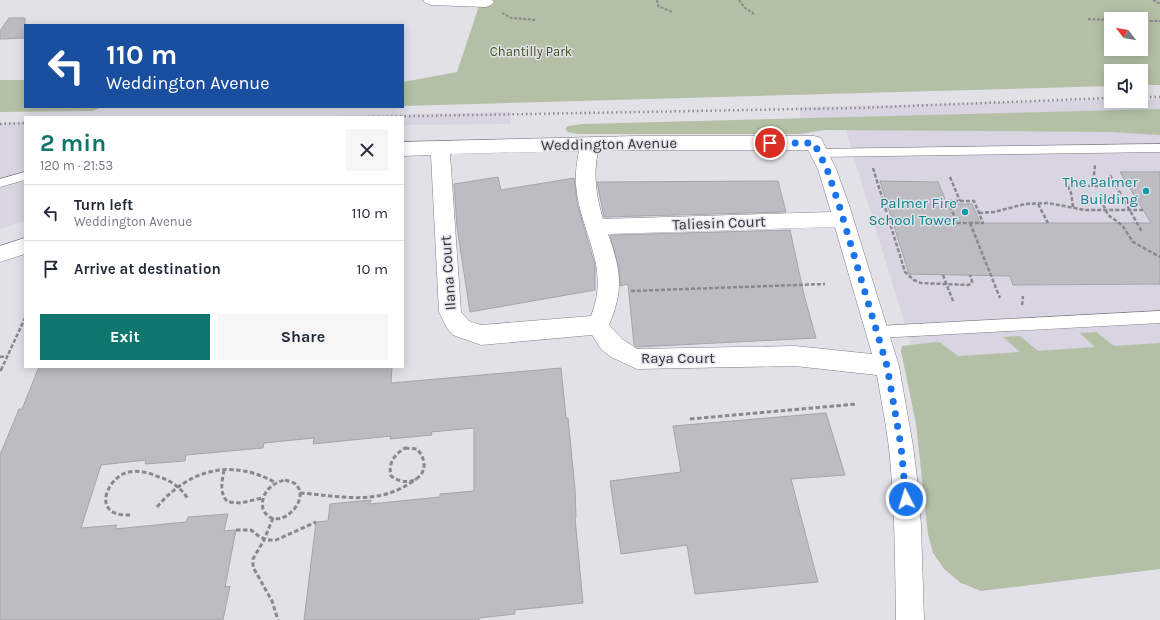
<!DOCTYPE html>
<meta charset="utf-8">
<style>
body{margin:0;font-family:Karla,sans-serif;background:#f6f6f7;color:#1f2937;height:100vh;display:flex;flex-direction:column;font-size:15px;white-space:nowrap}
*{box-sizing:border-box;margin:0}
p{font-size:13px;color:#747a83}
.icon{flex:none;width:22px;height:22px;fill:none;stroke:currentColor;stroke-width:2;stroke-linecap:round;stroke-linejoin:round}
.map{position:relative;flex:1;overflow:hidden}
.side{position:absolute;left:24px;top:116px;width:380px;height:252px;display:flex;flex-direction:column;background:#fff;border-radius:0px;box-shadow:0 2px 10px #0003}
.side>*{flex:none}
.banner{position:absolute;left:24px;top:24px;width:380px;height:84px;border-radius:0px;box-shadow:0 2px 10px #0003;background:#1a4fa0;color:#fff;overflow:hidden}
.needle{width:26px;rotate:301deg}
.controls{position:absolute;left:1104px;top:12px;display:grid;gap:8px}
.controls a{display:grid;place-items:center;width:44px;height:44px;border-radius:0px;background:#fff;box-shadow:0 2px 10px #0003;font-size:20px}
.pin{position:absolute;display:grid;place-items:center;width:34px;height:34px;color:#fff;margin:-17px;border:2px solid #fff;border-radius:50%;box-shadow:0 1px 4px #0007}
.me{position:absolute;width:44px;margin:-22px;rotate:355deg;stroke-linejoin:round;filter:drop-shadow(0 0 3px #0008)}
.turn{display:flex;align-items:center;gap:14px;height:84px;padding:0 16px;font-size:18px}
.turn .icon{width:52px;height:52px;stroke-width:2.5}
.turn b{display:block;font-size:28px;line-height:34px}
.round{display:grid;place-items:center;flex:none;width:42px;height:42px;border-radius:0px;background:#f6f6f7}
.head{display:flex;align-items:center;justify-content:space-between;height:68px;padding:0 16px}
h1{font-size:24px;font-weight:700;line-height:30px;color:#0f766e}
.primary-button{display:flex;gap:8px;margin-top:auto;padding:8px 16px}
.primary-button a{flex:1;height:46px;border-radius:0px;background:#0f766e;color:#fff;font-size:16px;font-weight:700;line-height:46px;text-align:center}
.primary-button a+a{background:#f6f6f7;color:#1f2937}
ul{padding:0;list-style:none}
li{display:flex;align-items:center;gap:12px;height:56px;padding:0 16px;border-top:1px solid #e0e1e3}
li div{flex:1}
li b{display:block;font-size:15px}
li em{font-style:normal}
.map>svg:first-child{display:block}
</style>
<div class="map">
<svg width="1160" height="620" viewBox="0 0 1160 620">
<rect width="100%" height="100%" fill="#e3e1e8"/>
<!-- built -->
<path fill="#d8d4e2" d="M1160,99V362L923,387L910,341L843,122L799,124L801,107L1111,100L1141,101V100Z
M511,112V124L403,125V117H269Z
M25,122V221L0,229V123Z"/>
<!-- green -->
<path fill="#b3c0a6" fill-rule="evenodd" d="M481,0H1160V85H1141V71H1111V86L403,106V82L457,72ZM1111,19H1141V49H1111Z
M0,80H25V107H103L93,111L0,112Z
M1160,109V135L1110,132L825,130L801,134H578L568,132L565,129L568,126L583,124Z
M1096,332L1114,346L1160,343V569L981,591L961,583L944,569L933,553L928,534L916,424L901,351L902,346L936,342L941,343L958,356L1020,352L1003,337L1020,336L1038,351L1095,347L1080,333Z"/>
<!-- building -->
<path fill="#bebcc3" stroke="#a6a4ab" d="M9,18H25V38L0,39V31Z
M1120,172H1160V284L1013,285L1010,276L909,274L880,181L938,182L947,204H972L980,223H1151Z
M498,177L501,190L574,178L577,203L595,265V290L470,312L457,227L454,184Z
M778,181L786,212L604,217L597,182Z
M790,230L804,295L816,338L636,347L634,345L628,284L620,286L619,269L610,235Z
M39,367H392L391,383L561,368L566,418H568L575,489L576,517L575,518L583,603L515,610V614L479,618V620H304L316,522L328,521L330,504L371,500L370,504L440,497V494L474,491V428L431,432L432,435L390,439L391,436L313,444L314,438L264,443L263,448L186,455L185,461L145,464L146,460L101,465L81,528L117,525L115,529L186,522L188,517L228,514L224,531L236,530L225,587L230,586L223,620H0V455L19,409H22Z
M826,413L845,475L791,479L818,582L695,594L687,545L621,554L610,481L681,472L673,426Z"/>
<g fill="none" stroke-linecap="round" stroke-linejoin="round">
<defs>
<path id="lane" d="M1160,144V152L819,157L815,156L813,153L815,150L819,149Z
M25,172V180L0,187V179Z
M1160,311V323L878,338L873,336L871,332L873,328L878,326Z"/>
<path id="street" d="M423,0H492L494,2L491,5L486,7L431,5L426,3Z
M637,136H814L821,138L836,169L849,205L899,366L913,446L918,486L921,525L924,620H896C895,562 895,505 889,448C886,424 881,399 877,375L795,366L637,369L611,357L601,349L592,335L481,345L453,335L447,328L439,312L431,155L403,156V142ZM637,150H808L818,169L831,212L603,219C596,195 593,175 598,151ZM579,151C577,162 575,173 576,185C580,233 611,266 591,316L481,325L469,321L461,312L450,154ZM835,227L872,354L795,346L637,349L622,339L609,325C624,289 621,271 608,234Z
M25,238V254L0,262V246Z"/>
</defs>
<!-- lane casing -->
<use href="#lane" stroke="#817f86" stroke-width="1"/>
<!-- street casing -->
<use href="#street" stroke="#817f86" stroke-width="1"/>
<!-- path-far2 -->
<path stroke="#89888d" stroke-width="2" stroke-dasharray="3 1.5" stroke-linecap="butt" d="M657,0L658,6L672,12
M739,0L744,7L754,14
M1153,0L1160,4
M502,13L511,18L536,20
M1088,19L1111,20
M1141,21H1160"/>
<!-- path-far1 -->
<path stroke="#89888d" stroke-width="2.5" stroke-dasharray="4 2" stroke-linecap="butt" d="M873,168L905,272L914,280L921,283L968,285L971,284L972,281L970,275
M1110,175L1142,232
M950,177L960,201
M1104,193L1102,202L1108,215L1122,225L1133,242L1160,257
M948,201H974L983,223H957Z
M1038,204L1048,223
M1073,207L1071,193L1068,186H1100L1094,175L1095,165
M979,213L994,212L1025,204L1048,203L1085,210H1143
M970,223L1000,298
M943,275L953,301
M631,291L825,284
M1022,305L1023,296
M0,357L7,356
M1,370L25,318"/>
<!-- path -->
<path stroke="#89888d" stroke-width="3" stroke-dasharray="4.5 2.5" stroke-linecap="butt" d="M0,371L1,369
M690,419L857,404
M405,448L417,449C436,470 413,492 391,476C388,463 394,455 405,448Z
M224,470C222,481 219,494 228,502L241,503L262,498
M285,480C288,481 292,482 294,483C315,498 276,537 263,509C260,494 271,483 285,480Z
M300,493C342,496 379,507 416,479
M157,507C189,469 232,458 276,483
M130,515C126,515 121,515 118,514C93,507 111,475 129,472C139,470 150,473 159,477C172,481 181,488 188,499
M273,518L264,540L253,559V567L272,601L278,620
M236,530H251L260,537L268,540H276L316,522"/>
<!-- lane -->
<use href="#lane" fill="#fff" fill-rule="evenodd"/>
<!-- street -->
<use href="#street" fill="#fff" fill-rule="evenodd"/>
<!-- rail -->
<path stroke="#8d8b90" stroke-width="2.5" stroke-dasharray="1.5 3" stroke-linecap="butt" d="M1141,97H1160
M364,117L857,108L1111,98
M0,124L25,123"/>
</g>
<g fill="none" stroke-linecap="round" stroke-linejoin="round">
<!-- route -->
<path stroke="#1a73e8" stroke-width="7" stroke-dasharray="0 12.6" d="M770,143H814L827,169L839,205L887,366L901,446L906,499"/>
</g>
<!-- markers -->
<g fill="#0f9aa8" stroke="#e3e1e8" stroke-width="1.5">
<circle cx="1146" cy="191" r="4"/>
<circle cx="965" cy="212" r="4"/>
</g>
<g text-anchor="middle" dominant-baseline="central" stroke-width="3" stroke-linejoin="round" paint-order="stroke">
<!-- far-park labels -->
<g font-size="13" fill="#3b541a" stroke="#e3e1e8">
<text x="531" y="51">Chantilly Park</text>
</g>
<!-- street labels -->
<g font-size="15" fill="#373639" stroke="#e3e1e8">
<text transform="translate(609 144) rotate(-1)">Weddington Avenue</text>
<text transform="translate(719 223) rotate(-2)">Taliesin Court</text>
<text transform="translate(448 273) rotate(-94)">Ilana Court</text>
<text x="678" y="358">Raya Court</text>
</g>
<!-- culture labels -->
<g font-size="15" fill="#0d838f" stroke="#e3e1e8" text-anchor="end">
<text x="1138" y="182">The Palmer<tspan x="1138" dy="17">Building</tspan></text>
<text x="957" y="203">Palmer Fire<tspan x="957" dy="17">School Tower</tspan></text>
</g>
</g>
</svg>
<div class="controls">
<a><svg class="needle" viewBox="-14 -14 28 28"><path d="M0-13l5 13h-10z" fill="#e53935"/><path d="M0 13l5-13h-10z" fill="#747a83"/></svg></a>
<a><svg class="icon" aria-label="sound" viewBox="0 0 24 24"><path d="M4 9h4l5-4v14l-5-4H4zM17 9q2 3 0 6"/></svg></a>
</div>
<div class="pin" style="left:770px;top:143px;background:#d93025"><svg class="icon" aria-label="arrive" viewBox="0 0 24 24"><path d="M6 21V4h12l-3 4 3 4H6"/></svg></div>
<svg class="me" style="left:906px;top:499px" viewBox="-20 -20 40 40"><circle r="17" fill="#1a73e8" stroke="#fff" stroke-width="3"/><path d="M0-11L8 9 0 5-8 9z" fill="#fff"/></svg>
<div class="banner">
<div class="turn"><svg class="icon" aria-label="left" viewBox="0 0 24 24"><path d="M17 20v-9H6M10 6l-5 5 5 5"/></svg><div><b>110 m</b>Weddington Avenue</div></div>
</div>
<section class="side">
<div class="head"><div><h1>2 min</h1><p>120 m · 21:53</p></div><a class="round"><svg class="icon" aria-label="close" viewBox="0 0 24 24"><path d="M6 6l12 12M18 6L6 18"/></svg></a></div>
<ul>
<li><svg class="icon" aria-label="left" viewBox="0 0 24 24"><path d="M17 20v-9H6M10 6l-5 5 5 5"/></svg><div><b>Turn left</b><p>Weddington Avenue</p></div><em>110 m</em></li>
<li><svg class="icon" aria-label="arrive" viewBox="0 0 24 24"><path d="M6 21V4h12l-3 4 3 4H6"/></svg><div><b>Arrive at destination</b></div><em>10 m</em></li>
</ul>
<div class="primary-button"><a>Exit</a><a>Share</a></div>
</section>
</div>
